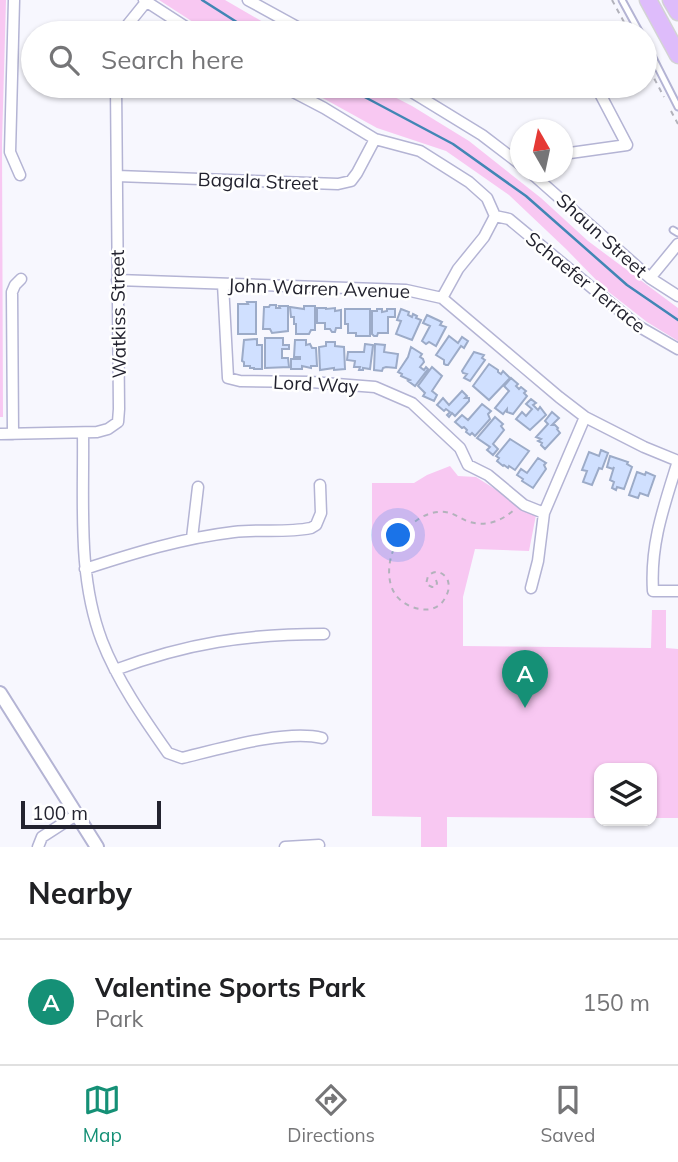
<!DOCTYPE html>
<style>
:root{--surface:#fff;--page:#f6f6f6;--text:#202124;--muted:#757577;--line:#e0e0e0;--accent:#159076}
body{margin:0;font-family:Mulish,sans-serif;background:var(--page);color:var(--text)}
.controls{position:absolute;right:21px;bottom:21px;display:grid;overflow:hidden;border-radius:14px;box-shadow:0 2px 5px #0004}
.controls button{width:63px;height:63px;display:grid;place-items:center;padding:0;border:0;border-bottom:2px solid var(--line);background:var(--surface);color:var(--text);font:35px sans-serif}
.compass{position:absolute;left:510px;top:119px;width:63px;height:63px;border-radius:50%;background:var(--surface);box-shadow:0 2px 5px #0004;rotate:351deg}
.scale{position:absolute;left:21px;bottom:18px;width:140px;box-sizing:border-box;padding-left:7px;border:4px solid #23232f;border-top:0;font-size:19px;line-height:24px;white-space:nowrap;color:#23232f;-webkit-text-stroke:5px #fff;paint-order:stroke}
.you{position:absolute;left:399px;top:536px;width:24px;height:24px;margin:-18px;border:5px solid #fff;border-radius:50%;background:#1a73e8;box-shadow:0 0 0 10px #1a73e833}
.badge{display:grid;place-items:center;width:46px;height:46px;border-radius:50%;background:var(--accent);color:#fff;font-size:23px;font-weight:700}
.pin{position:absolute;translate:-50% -58px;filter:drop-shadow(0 2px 4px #0008)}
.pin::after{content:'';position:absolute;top:37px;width:24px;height:21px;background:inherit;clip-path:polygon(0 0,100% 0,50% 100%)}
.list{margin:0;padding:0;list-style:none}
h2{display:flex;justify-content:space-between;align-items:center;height:91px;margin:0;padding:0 28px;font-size:30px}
h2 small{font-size:23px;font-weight:400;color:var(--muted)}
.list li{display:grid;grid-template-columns:46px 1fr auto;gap:21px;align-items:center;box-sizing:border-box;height:126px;padding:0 28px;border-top:2px solid var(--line)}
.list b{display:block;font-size:26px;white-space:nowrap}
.list p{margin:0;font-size:23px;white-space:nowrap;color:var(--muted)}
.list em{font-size:23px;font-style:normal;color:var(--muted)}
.icon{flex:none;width:38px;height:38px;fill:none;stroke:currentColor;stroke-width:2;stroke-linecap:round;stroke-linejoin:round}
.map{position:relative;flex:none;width:678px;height:847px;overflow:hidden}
.search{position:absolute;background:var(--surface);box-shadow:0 2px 5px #0004;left:21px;right:21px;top:21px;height:77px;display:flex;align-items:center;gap:18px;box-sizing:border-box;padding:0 24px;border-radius:38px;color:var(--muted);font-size:26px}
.sheet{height:217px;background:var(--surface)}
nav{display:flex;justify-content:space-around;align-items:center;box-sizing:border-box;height:98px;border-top:2px solid var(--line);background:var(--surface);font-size:19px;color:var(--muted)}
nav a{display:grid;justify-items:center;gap:4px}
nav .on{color:var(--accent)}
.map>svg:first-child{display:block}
.green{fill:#f8c8f2}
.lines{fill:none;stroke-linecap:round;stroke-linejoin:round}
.stream{stroke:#4286b5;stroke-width:2.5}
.building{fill:#d0e0ff;stroke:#9cabc8;stroke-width:2}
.service-casing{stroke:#b4b4d4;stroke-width:9}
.minor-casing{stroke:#b4b4d4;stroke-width:13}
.tertiary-casing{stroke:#b4b4d4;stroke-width:16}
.trunk-casing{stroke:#d3d3d5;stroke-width:19}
.path{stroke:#b2b2bb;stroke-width:2;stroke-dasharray:5 5;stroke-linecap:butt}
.service{stroke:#fff;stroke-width:5}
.minor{stroke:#fff;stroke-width:10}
.tertiary{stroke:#fff;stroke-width:12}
.trunk{stroke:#debcfb;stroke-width:16}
.labels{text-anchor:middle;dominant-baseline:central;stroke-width:5;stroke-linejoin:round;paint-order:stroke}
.street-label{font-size:19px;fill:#23232f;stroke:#fff}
</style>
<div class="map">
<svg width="678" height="847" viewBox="0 0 678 847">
<rect width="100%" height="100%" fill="#f7f7fe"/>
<path class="green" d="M0,0H6L2,142L3,417H0Z
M159,0H225L282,33H210Z
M301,86H373L412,106L469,141L541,198L588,241L678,308V341L647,322L605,289L566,249L509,195L446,151L377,128Z
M450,466L458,476L476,477L536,515L529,551L475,549L463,597V646L651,648L652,610H666V648L678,649V818H652V768H599V818L447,817V847H421V817L372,816V483H414L427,475Z"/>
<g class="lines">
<path class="stream" d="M202,0L254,33
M344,86L453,144L526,196L627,285L678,320"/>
</g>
<path class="building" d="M247,302H256V334H238V304H248Z
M270,305H276V308H280L279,306H288V331L272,333L270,329H263L264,307H269Z
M304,306H315V330H311L309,334H296V324H294V317H291L290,307L304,309Z
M317,308H326V309L335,308V311L341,310V328H336L335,332H332L330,329H325V323H317Z
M345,309H370V336H356V333H348V324H345Z
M377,309H382V312L387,311V309H395V317H388V333H378L377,336H374L372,334V311H377Z
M401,309L409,312L408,315L412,317L413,314L417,316L416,318L421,320L412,340L396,334L401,321L397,320Z
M427,315L442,322L440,325L446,327L436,346L429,342L426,344L422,341L430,326L423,323Z
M449,336L458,343L462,337L468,341L464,348L461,346L448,365H446L444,364V360L436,355Z
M265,338H283V345H289V349H282V358H288L289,367L265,368Z
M257,339V345H262V369H254V368H250V366H244V362L242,361L244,340Z
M295,340H306V345L310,344L312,348H316L317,366H311V368L302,366V369H291V359H300V357H294Z
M326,342H335V346L344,347L345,369L334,370V368L320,370L319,347L326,346Z
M365,344L373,345L370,369L363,368V370H359L360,367H354L355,361L347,360L348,352H364Z
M375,344L385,345L384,352L398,354L396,368L386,367L383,368L382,371L374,370Z
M411,347L422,354L420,357L423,359L424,362L420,367L424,370L426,367L428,369L415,386L408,381L410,380L401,376L402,374L398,372L408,357Z
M474,352L484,355L482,358L485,360L470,381L464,378L467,374L463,373L462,371Z
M489,364L498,370V372L501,374L503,371L510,378L489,400L473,386Z
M432,367L442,376L432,391L437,395L434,401L423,396L425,393L418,386Z
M511,378L518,384L516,386L519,389L521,387L526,391L524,393L527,396L513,414L507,412V409L503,414L495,408L509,391L504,386Z
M462,391L467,396L465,398H469V401L455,416L452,413L449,417L447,415L450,412L446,409L444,411L437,405L443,398L449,405Z
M531,399L536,403L533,405L538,410L540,407L546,415L530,430L516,419L522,412L526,416L532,409L526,404Z
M482,404L491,411L488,414L490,419L475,436L472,433L470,435L466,432L467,430L464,427L462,428L455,422L462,415L468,420Z
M552,412L559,418L552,425H555L558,428L557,429L560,433L545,449L541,445L542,443L538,441L541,439L536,437L548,424L545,421Z
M495,417L503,424L501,426L504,430L493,444L498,449L493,455L487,450L490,447L477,438Z
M510,439L529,451L515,470L509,466L508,468L504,465L503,466L497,461L499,458L496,456Z
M601,450L608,453L602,469L599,468L592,485L583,482L587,471L582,470L589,452L599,456Z
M610,456L628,462L627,464L632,467L624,489L617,487L616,490L612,488L614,482L610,480L614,467L613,469L607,467Z
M538,458L546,463L544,465L546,469L533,488L522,481L523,479L517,475L521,469L527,473Z
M637,472L645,475L646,472L655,476L648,496L640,493L638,498L629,495Z"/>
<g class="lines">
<g class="service-casing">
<path id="service" d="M622,0L640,33
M645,42L678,107
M673,230L678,233"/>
</g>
<g class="minor-casing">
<path id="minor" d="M14,0L10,152L20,175
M144,0L195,33
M248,0L308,33
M121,33L146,2
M282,86L324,108L375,139L420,151L469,182L487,198L495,216
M402,86L482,135L520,164
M422,97L430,86
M562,157L570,153L627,145L596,86
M530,172L650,278L678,296
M117,176L338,184L351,181L357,173L375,139
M495,216L509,219L638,326L678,349
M650,278L678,244
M117,280L406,290L442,298L559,397L585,417L644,447L678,461
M223,284L228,378L240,381L311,382L375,387L412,403L460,448L468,465L488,475L524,505L544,513
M442,298L458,269L484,237L495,216
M83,433C84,502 77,576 102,641C117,680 144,719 168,753L182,758C219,749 286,729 322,738
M0,434L97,432L108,429L118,422L119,409L116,86
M13,434L12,292L15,285L21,279
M678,461C664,506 650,544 653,591H678
M192,538L198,487
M85,569C134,553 183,538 234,532C259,529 286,533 311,528L316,525L321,513L320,485
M531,588L538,561L544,513L585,417
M115,670C187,643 247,634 324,634
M38,847L42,837L76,815
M285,847L319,845"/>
</g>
<g class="tertiary-casing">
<path id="tertiary" d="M0,693L97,847"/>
</g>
<g class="trunk-casing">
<path id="trunk" d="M648,0L678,55
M671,0L678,12"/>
</g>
<path class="path" d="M612,0L630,33
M645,61L664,97
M671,111L678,124
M436,580L437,583L436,587H432L426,584L428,576C434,570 441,571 447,578C450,586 449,591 445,598C435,618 405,609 395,594C388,583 388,569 391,557C397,535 420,509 445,512C455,513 462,520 470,522C488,527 503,520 515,509"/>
<use href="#service" class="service"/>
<use href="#minor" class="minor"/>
<use href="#tertiary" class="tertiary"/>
<use href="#trunk" class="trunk"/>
</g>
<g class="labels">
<g class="street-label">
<text transform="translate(258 181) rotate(2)">Bagala Street</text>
<text transform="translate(602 235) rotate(42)">Shaun Street</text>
<text transform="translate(586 282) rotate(39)">Schaefer Terrace</text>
<text transform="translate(319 288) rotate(2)">John Warren Avenue</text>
<text transform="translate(118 314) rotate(-91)">Watkiss Street</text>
<text transform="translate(316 384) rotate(3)">Lord Way</text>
</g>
</g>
</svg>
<div class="controls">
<button><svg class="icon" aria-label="layers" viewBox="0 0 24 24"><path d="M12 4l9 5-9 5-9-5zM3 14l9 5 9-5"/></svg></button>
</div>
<svg class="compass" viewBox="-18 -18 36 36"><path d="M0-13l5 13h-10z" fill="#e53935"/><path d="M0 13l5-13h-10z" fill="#757577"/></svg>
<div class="scale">100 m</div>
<div class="you"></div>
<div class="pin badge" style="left:525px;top:708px">A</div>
<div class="search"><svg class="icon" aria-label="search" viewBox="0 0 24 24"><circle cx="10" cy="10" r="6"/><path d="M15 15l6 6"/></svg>Search here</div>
</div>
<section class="sheet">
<h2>Nearby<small></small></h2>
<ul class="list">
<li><span class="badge">A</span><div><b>Valentine Sports Park</b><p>Park</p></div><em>150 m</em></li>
</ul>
</section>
<nav>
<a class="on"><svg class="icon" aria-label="map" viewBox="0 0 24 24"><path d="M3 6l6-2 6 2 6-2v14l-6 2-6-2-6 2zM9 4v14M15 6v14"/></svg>Map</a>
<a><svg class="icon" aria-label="directions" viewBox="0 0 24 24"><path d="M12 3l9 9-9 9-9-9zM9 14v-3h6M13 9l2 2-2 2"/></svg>Directions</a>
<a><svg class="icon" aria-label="saved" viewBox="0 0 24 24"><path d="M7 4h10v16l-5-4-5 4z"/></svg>Saved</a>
</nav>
